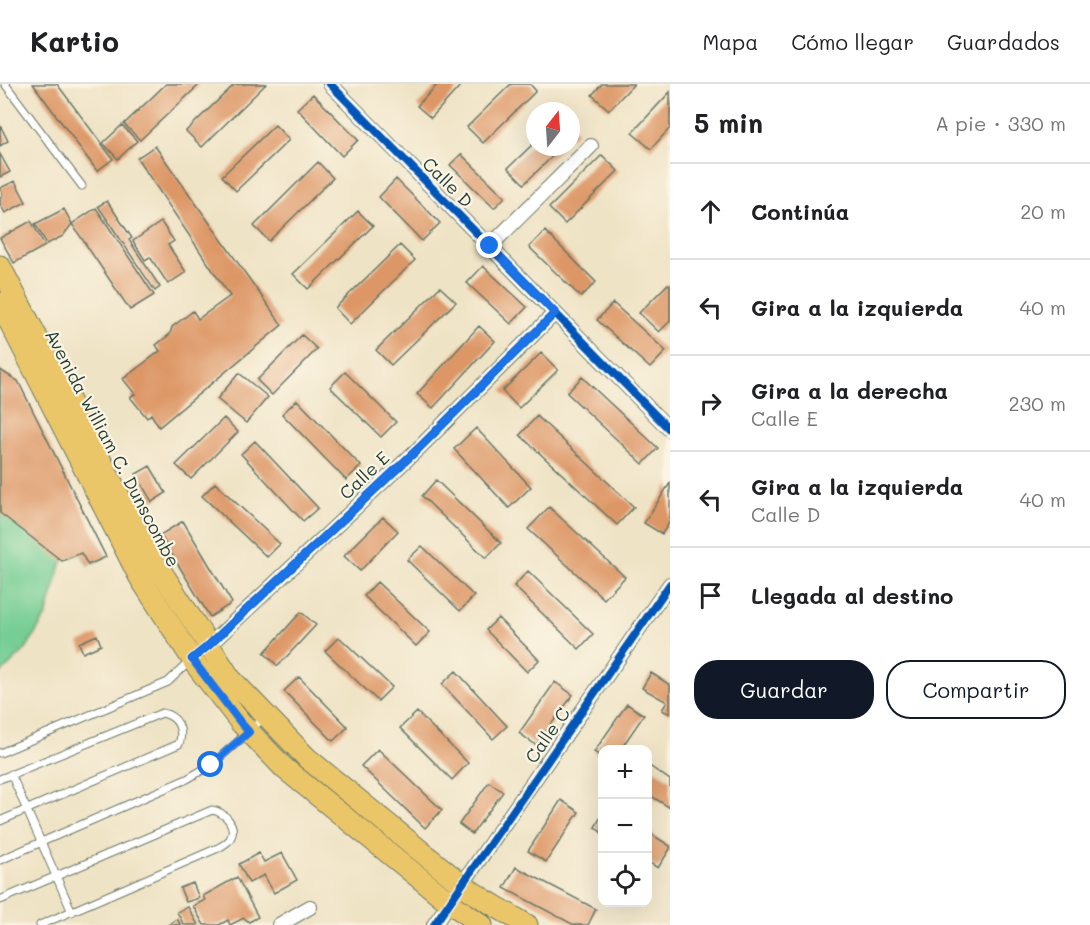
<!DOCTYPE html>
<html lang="es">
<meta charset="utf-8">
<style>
:root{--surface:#fff;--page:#f6f6f6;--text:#202124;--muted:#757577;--line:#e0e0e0;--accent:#111827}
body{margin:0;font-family:Mali,sans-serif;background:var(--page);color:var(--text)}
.controls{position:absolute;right:18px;bottom:18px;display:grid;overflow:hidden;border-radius:12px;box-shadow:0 6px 24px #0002}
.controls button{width:54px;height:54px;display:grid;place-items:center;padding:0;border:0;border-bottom:2px solid var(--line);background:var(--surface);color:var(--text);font:30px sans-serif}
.compass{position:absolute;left:526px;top:18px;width:54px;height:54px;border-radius:50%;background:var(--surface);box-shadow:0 6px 24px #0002;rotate:17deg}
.stop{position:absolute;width:18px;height:18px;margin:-14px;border:4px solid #1a73e8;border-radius:50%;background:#fff}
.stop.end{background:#1a73e8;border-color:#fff;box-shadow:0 2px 6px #0008}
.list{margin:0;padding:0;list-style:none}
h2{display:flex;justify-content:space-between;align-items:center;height:78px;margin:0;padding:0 24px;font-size:26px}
h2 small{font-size:20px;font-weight:400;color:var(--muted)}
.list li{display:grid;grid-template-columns:39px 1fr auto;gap:18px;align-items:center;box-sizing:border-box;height:96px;padding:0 24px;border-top:2px solid var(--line)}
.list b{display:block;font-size:22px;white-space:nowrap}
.list p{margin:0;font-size:20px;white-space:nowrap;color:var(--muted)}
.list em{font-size:20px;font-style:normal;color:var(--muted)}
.actions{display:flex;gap:12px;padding:18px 24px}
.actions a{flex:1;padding:14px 0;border:2px solid var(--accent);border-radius:24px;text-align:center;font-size:21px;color:var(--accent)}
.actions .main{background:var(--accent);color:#fff}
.icon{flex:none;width:33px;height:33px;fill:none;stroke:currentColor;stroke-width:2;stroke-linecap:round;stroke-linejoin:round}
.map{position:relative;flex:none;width:670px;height:841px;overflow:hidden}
header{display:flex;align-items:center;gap:36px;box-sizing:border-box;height:84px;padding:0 30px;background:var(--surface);border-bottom:2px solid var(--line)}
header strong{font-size:28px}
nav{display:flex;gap:33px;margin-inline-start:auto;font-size:21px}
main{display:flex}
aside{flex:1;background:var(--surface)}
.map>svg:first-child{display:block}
.green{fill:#76ce94;stroke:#4a8664;stroke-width:1.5}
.building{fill:#dd9665}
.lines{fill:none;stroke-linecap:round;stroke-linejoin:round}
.service-casing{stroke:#687767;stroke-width:9}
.minor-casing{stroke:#687767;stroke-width:16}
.primary-casing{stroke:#687767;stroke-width:23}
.service{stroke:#fff;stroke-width:7}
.minor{stroke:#fff;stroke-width:14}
.primary{stroke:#ebc669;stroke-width:21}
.cycleway-casing{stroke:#fcf5e5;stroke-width:11}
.cycleway{stroke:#0057b8;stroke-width:8}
.route{stroke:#1a73e8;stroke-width:8}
.labels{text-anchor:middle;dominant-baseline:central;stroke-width:4.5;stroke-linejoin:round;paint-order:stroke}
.street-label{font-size:18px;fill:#1f3d34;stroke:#fcf5e5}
</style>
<header>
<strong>Kartio</strong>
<nav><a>Mapa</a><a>Cómo llegar</a><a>Guardados</a></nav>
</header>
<main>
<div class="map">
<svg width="670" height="841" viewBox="0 0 670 841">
<rect width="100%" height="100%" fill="#fcf5e5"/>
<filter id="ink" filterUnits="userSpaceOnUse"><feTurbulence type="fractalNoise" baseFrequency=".0167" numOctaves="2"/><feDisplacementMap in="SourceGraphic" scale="12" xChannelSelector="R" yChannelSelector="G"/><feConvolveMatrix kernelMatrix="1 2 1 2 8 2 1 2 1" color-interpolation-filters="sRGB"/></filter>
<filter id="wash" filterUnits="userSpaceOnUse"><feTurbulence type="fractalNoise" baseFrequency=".008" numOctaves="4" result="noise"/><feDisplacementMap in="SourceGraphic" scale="24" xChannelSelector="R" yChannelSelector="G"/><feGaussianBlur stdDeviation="1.35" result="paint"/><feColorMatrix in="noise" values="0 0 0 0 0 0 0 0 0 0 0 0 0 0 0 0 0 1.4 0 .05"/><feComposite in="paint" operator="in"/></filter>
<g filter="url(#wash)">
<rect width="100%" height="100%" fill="#efe3c5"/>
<path class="green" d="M0,286L106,473L88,481L81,469L62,477L46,532L25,566L0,590Z"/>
<g id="blocks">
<path class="building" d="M33,0H57L113,75L97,87Z
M166,0H200L140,56L124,40Z
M235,0H266L202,63L186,47Z
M438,0H462L431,34L417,22Z
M511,0H530L536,7L483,59L467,43Z
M602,0H634L609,26L592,11Z
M670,8V44L651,65L632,49Z
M313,10L358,56L342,72L297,25Z
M0,41L8,57L0,62Z
M122,41L137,57L118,75L103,59Z
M275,41L289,56L236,107L222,92Z
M571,41L577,48L571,54Z
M535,58V63H562L524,100L508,84Z
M155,62L282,241L159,343L151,330L147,334L130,313L135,310L123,295L160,267L156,261L170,250L172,243L193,227L198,235L230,212L137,74Z
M0,70L10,88L0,93Z
M461,70L505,113L494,124L450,81Z
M602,71L618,87L565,140L549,124Z
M318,78L333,94L269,157L254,142Z
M396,95L440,139L422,157L379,113Z
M15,97L26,118L5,129L0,120V113L3,111L0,104Z
M107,117L132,154L129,156L160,203L155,207L98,122Z
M96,124L154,211L130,226L72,140Z
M64,125L72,140L63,152L47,160L35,140Z
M358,127L373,142L308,205L293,190Z
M31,137L45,162L14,179L0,154Z
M161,138L174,157L168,161L186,188L168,200L150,173L145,176L133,157Z
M545,147L596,198L581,213L529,163Z
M400,161L415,176L350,240L335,224Z
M483,182L527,223L511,240L467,199Z
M668,200L670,201V237L659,248L639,229Z
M440,203L456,218L391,281L376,266Z
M613,219L666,267L650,284L597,236Z
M479,242L495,257L433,324L417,310Z
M302,251L317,265L272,311L257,296Z
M541,269L558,286L519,324L502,307Z
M0,286L18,297L106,473L88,481L81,469L62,477L0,429Z
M345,288L396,338L381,353L330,303Z
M239,289L268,313L246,339L217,315Z
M582,293L658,364L643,380L567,309Z
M297,316L361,382L346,396L282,330Z
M537,332L634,423L617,441L520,351Z
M224,334L238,348L191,395L176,381Z
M476,344L531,403L509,424L454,365Z
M255,357L318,424L303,437L241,370Z
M150,382L166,409L152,418L136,390Z
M436,396L501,459L486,474L422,412Z
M215,399L280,460L267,473L202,412Z
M670,399V437L662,450L644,439Z
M549,423L625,493L604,515L528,445Z
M383,433L398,447L360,487L344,472Z
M183,437L232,519L210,533L160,451Z
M422,462L474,512L460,527L407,476Z
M528,487L593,550L579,565L514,502Z
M377,498L430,548L416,562L364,512Z
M301,528L316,541L278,582L264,569Z
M498,534L539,576L527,588L486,546Z
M97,551L101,561L83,569L79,559Z
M339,553L392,603L378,617L325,567Z
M456,587L507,642L493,655L442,600Z
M651,589L670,601V630L662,626L667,618L642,604Z
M299,593L348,643L333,657L284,607Z
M555,598L573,611L536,661L519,649Z
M627,620L644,631L620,666H602V673L594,668Z
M417,628L468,679L452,696L400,644Z
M378,665L442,726L425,744L361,682Z
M648,681L670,696V724L648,710Z
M489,698L503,708L472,750L459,740Z
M561,716L579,728L546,778L528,767Z
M602,731V749L595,743Z
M648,748L670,762V765L658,784L648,778Z
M259,769L264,778L282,769L297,796L274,809L264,791L249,799L239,780Z
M516,783L596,825L588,841H574L504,804Z
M237,793L258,833L249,838L244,834L230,841L228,836L219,841H204L193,822L205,816L203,812Z
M193,799L199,814L186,818L180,804Z
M188,823L198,841H184L177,828Z
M177,835L181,841H168Z"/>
</g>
</g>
<g filter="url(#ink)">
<use href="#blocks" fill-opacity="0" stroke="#687767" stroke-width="1.5"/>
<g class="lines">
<g class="service-casing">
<path id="service" d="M5,0L82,102
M0,669L168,598L190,577
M11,690L72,828
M0,695L162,629C178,632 184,646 179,660L0,737
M0,776L187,695L211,681L249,648L264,633
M0,816L212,726C224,728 238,741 230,755C227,759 222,762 218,764L40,841"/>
</g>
<g class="minor-casing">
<path id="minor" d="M330,0L670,346
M490,162L591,62
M204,566L419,364L555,229
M279,841L310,823
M434,841L670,500"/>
</g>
<g class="primary-casing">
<path id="primary" d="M0,182L146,464L230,594L307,674L461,800L485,816L527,841
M0,219L139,492L196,581L241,639L284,684L449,818L482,841"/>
</g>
<use href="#service" class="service"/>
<use href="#minor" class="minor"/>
<use href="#primary" class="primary"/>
<g class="cycleway-casing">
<path id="cycleway" d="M330,0L670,346
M192,575L208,562L419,364L555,229
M434,841L670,500"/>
</g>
<use href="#cycleway" class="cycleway"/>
</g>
</g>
<g class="lines" filter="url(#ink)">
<path class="route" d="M211,681L249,648L241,639L192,575L208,562L419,364L555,229L490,162"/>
</g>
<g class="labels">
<g class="street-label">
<text transform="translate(448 98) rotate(45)">Calle D</text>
<text transform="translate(113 364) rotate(62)">Avenida William C. Dunscombe</text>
<text transform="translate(364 391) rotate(-43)">Calle E</text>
<text transform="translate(547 651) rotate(-55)">Calle C</text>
</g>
</g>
</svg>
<div class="controls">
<button>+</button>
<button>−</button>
<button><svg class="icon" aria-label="locate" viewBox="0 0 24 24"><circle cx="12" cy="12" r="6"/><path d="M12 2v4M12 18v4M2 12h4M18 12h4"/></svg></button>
</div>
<svg class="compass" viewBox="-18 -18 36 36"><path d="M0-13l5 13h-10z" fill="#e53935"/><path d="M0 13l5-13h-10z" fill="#757577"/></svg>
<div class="stop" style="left:211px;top:681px"></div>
<div class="stop end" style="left:490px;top:162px"></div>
</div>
<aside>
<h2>5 min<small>A pie · 330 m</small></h2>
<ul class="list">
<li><svg class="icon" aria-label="ahead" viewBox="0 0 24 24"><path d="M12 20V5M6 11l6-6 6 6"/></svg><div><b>Continúa</b></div><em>20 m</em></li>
<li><svg class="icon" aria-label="left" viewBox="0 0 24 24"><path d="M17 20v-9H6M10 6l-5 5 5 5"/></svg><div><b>Gira a la izquierda</b></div><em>40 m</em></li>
<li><svg class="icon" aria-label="right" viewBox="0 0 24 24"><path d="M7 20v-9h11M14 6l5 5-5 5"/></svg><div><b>Gira a la derecha</b><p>Calle E</p></div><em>230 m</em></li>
<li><svg class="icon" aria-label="left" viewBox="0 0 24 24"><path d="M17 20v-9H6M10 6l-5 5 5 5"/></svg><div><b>Gira a la izquierda</b><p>Calle D</p></div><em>40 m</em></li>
<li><svg class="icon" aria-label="arrive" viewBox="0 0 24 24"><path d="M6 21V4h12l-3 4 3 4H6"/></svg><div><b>Llegada al destino</b></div></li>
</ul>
<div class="actions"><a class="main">Guardar</a><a>Compartir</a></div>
</aside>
</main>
